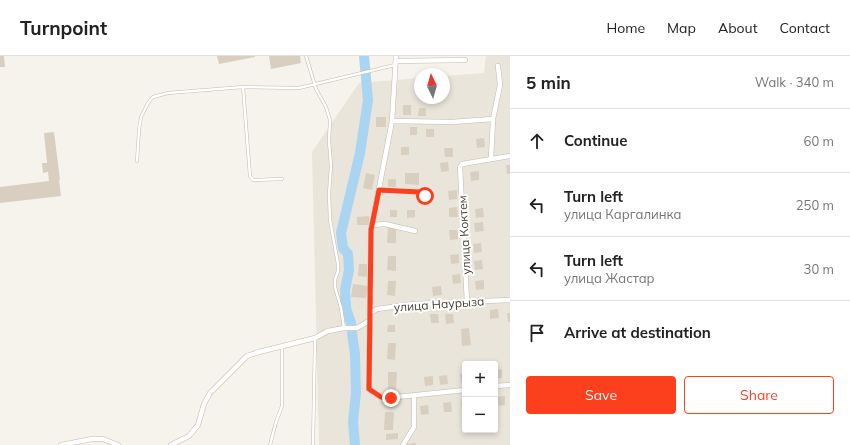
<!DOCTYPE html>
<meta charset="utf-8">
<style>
:root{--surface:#fff;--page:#f2f2f2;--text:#222;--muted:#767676;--line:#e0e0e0;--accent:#fc3f1d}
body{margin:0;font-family:Mulish,sans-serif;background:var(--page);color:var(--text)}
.controls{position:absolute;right:12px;bottom:12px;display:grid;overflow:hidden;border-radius:4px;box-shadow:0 2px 6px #0003}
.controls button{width:36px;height:36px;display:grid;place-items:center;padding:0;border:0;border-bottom:1px solid var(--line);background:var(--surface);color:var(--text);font:20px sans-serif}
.compass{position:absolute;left:414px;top:12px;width:36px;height:36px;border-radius:50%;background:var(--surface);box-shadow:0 2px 6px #0003;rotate:355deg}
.stop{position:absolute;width:12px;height:12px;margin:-9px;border:3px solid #fc3f1d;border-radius:50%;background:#fff}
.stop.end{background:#fc3f1d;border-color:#fff;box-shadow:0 1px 4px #0008}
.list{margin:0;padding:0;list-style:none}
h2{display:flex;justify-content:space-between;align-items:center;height:52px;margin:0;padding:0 16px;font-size:17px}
h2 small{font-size:13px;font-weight:400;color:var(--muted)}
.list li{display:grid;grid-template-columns:26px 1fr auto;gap:12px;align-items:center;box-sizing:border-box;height:64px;padding:0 16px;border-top:1px solid var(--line)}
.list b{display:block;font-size:15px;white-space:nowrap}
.list p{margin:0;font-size:13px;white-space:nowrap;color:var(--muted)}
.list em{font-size:13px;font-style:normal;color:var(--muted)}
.actions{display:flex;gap:8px;padding:12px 16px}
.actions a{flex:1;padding:9px 0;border:1px solid var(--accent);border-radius:4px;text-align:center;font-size:14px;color:var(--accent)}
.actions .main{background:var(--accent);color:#fff}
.icon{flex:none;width:22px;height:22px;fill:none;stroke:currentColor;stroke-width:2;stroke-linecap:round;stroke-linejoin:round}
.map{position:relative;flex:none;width:510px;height:389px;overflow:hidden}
header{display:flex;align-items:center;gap:24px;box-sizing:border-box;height:56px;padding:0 20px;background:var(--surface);border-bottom:1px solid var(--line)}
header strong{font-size:19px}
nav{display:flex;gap:22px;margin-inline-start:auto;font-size:14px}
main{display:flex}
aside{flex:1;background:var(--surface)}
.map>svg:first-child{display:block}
.residential{fill:#eae5da;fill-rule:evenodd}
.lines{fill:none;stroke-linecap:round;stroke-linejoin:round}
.river{stroke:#a9d4f2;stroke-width:10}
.building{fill:#d8cfc1}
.lane-casing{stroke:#c2bbae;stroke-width:3.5}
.street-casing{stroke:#c2bbae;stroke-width:5.5}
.lane{stroke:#fff;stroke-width:2.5}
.street{stroke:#fff;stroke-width:4.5}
.route{stroke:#fc3f1d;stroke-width:5}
.labels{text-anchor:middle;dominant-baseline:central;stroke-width:4;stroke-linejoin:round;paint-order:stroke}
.street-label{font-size:12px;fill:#4b4439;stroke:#fff}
</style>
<header>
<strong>Turnpoint</strong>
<nav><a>Home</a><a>Map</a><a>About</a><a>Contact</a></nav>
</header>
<main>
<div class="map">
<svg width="510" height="389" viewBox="0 0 510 389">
<rect width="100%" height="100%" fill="#f6f3ec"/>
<path class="residential" d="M486,0H510V389H319L312,96L359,27L420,22V42H444V20L484,17ZM465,308H495V374H465Z"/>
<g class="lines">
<path class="river" d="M351,267L346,252L345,234L349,214L348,198L343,192L341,177L360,97L368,44L364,0
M352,277L355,298L356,337L353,366L355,389"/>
</g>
<path class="building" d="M0,0H4L5,11H0Z
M217,0H255V1L219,8Z
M269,0H300L301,7L271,13Z
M403,49H411V59H403Z
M419,52H426V60H418Z
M376,61H386V71H376Z
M410,71H417V79H410Z
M426,73H434V81H426Z
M54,76L60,124H54H59L61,140L0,147V131L49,125L48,116L43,117L42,107H47L44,77Z
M484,82L485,91L477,92L476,83Z
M401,91H409V99H401Z
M444,92H453V101H445Z
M448,106L449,115L441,116L440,107Z
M506,109H510V118H507Z
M479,115V124L471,125L470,116Z
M366,117L375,119L372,134L363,132Z
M405,117H419V129L405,128Z
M388,123H396V131H388Z
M457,134V143L449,144L448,135Z
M457,151L458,161H449V152Z
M483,152L484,161L476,162L475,153Z
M390,154H397V161H390Z
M407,154H415V161L407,162Z
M369,160V169H357V161Z
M483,166L484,175L475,176L474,167Z
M388,172H396V187H387Z
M449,174H458V183L450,184Z
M481,187L482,196L474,197L473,188Z
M459,198V207L451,208L450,199Z
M388,200H396V215L387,214Z
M482,204L483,213L475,214L474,205Z
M359,208H367V221L358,220Z
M460,218L461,227L453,228L452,219Z
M484,224V233L476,234L475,225Z
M388,225H396L395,240L387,239Z
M353,228L368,230L366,242L351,241Z
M441,230L442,239L433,240L432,231Z
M498,253L499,262L490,263V254Z
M507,257H510V266H508Z
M430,258H438L439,267H431Z
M445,258H453L454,267L446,268Z
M388,269H395V276H387Z
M469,272L471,289L462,290L461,273Z
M388,287H396L395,304L387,303Z
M502,313V322L495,323V314Z
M388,316H397L396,334H388Z
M460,318H465V327H461Z
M447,319L448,328L440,329L439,320Z
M433,320V329L425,330L424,321Z
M505,340V349L495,350V341Z
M461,345H465V354H462Z
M451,346L452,356H444L443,347Z
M428,349L429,358L421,359L420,350Z
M385,356H394L393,374H384Z
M462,364H465V373H463Z
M398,377V383L386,384V378Z
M416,387V389H405V388Z"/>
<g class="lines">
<g class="lane-casing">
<path id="lane" d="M306,0L316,33L326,51L330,64L329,85L331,110L329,138L330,164L338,208V215L335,224V231L341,252L344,272
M243,31L250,120L253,124L282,123
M137,105L139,74L141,61L148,47L153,41L168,37L243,31L299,32L395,9
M379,134L419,136L424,138L425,140
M270,389L276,366L282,350V291
M313,389L315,283"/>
</g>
<g class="street-casing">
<path id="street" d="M396,5L465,4
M392,65L396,0
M491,103L493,63L500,29L498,10
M372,169L385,168L415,175
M467,246L460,111L462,108L510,100
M370,257L377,253L414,248L510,244
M495,330L510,329
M465,334L387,342L375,338L369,333L371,174L392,65L452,66L493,63
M61,389L92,383H103L118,389
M171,389L189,380L198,369L204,348L210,337L247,300L259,296L315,282L328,275L344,272H357L369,265
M403,389L414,371V339"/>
</g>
<use href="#lane" class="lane"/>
<use href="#street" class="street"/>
</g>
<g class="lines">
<path class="route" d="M391,342L381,341L369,333L371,174L379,134L419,136L424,138L425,140"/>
</g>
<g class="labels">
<g class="street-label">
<text transform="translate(464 179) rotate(-93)">улица Коктем</text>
<text transform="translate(439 248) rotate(-4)">улица Наурыза</text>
</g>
</g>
</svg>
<div class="controls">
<button>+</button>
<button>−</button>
</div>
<svg class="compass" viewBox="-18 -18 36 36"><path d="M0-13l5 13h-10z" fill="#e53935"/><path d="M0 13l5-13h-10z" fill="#767676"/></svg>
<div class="stop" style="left:425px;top:140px"></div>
<div class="stop end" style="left:391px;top:342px"></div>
</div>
<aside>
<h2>5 min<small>Walk · 340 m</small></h2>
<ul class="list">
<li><svg class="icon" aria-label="ahead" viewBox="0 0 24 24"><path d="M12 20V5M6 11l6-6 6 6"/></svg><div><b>Continue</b></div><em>60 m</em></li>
<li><svg class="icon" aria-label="left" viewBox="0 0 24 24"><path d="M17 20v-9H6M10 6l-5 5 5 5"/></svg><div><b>Turn left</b><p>улица Каргалинка</p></div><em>250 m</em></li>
<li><svg class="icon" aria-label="left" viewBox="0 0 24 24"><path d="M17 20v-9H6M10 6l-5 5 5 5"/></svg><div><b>Turn left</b><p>улица Жастар</p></div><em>30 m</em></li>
<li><svg class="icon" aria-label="arrive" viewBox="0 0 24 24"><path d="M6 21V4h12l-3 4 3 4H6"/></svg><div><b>Arrive at destination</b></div></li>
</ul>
<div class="actions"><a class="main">Save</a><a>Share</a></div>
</aside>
</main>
